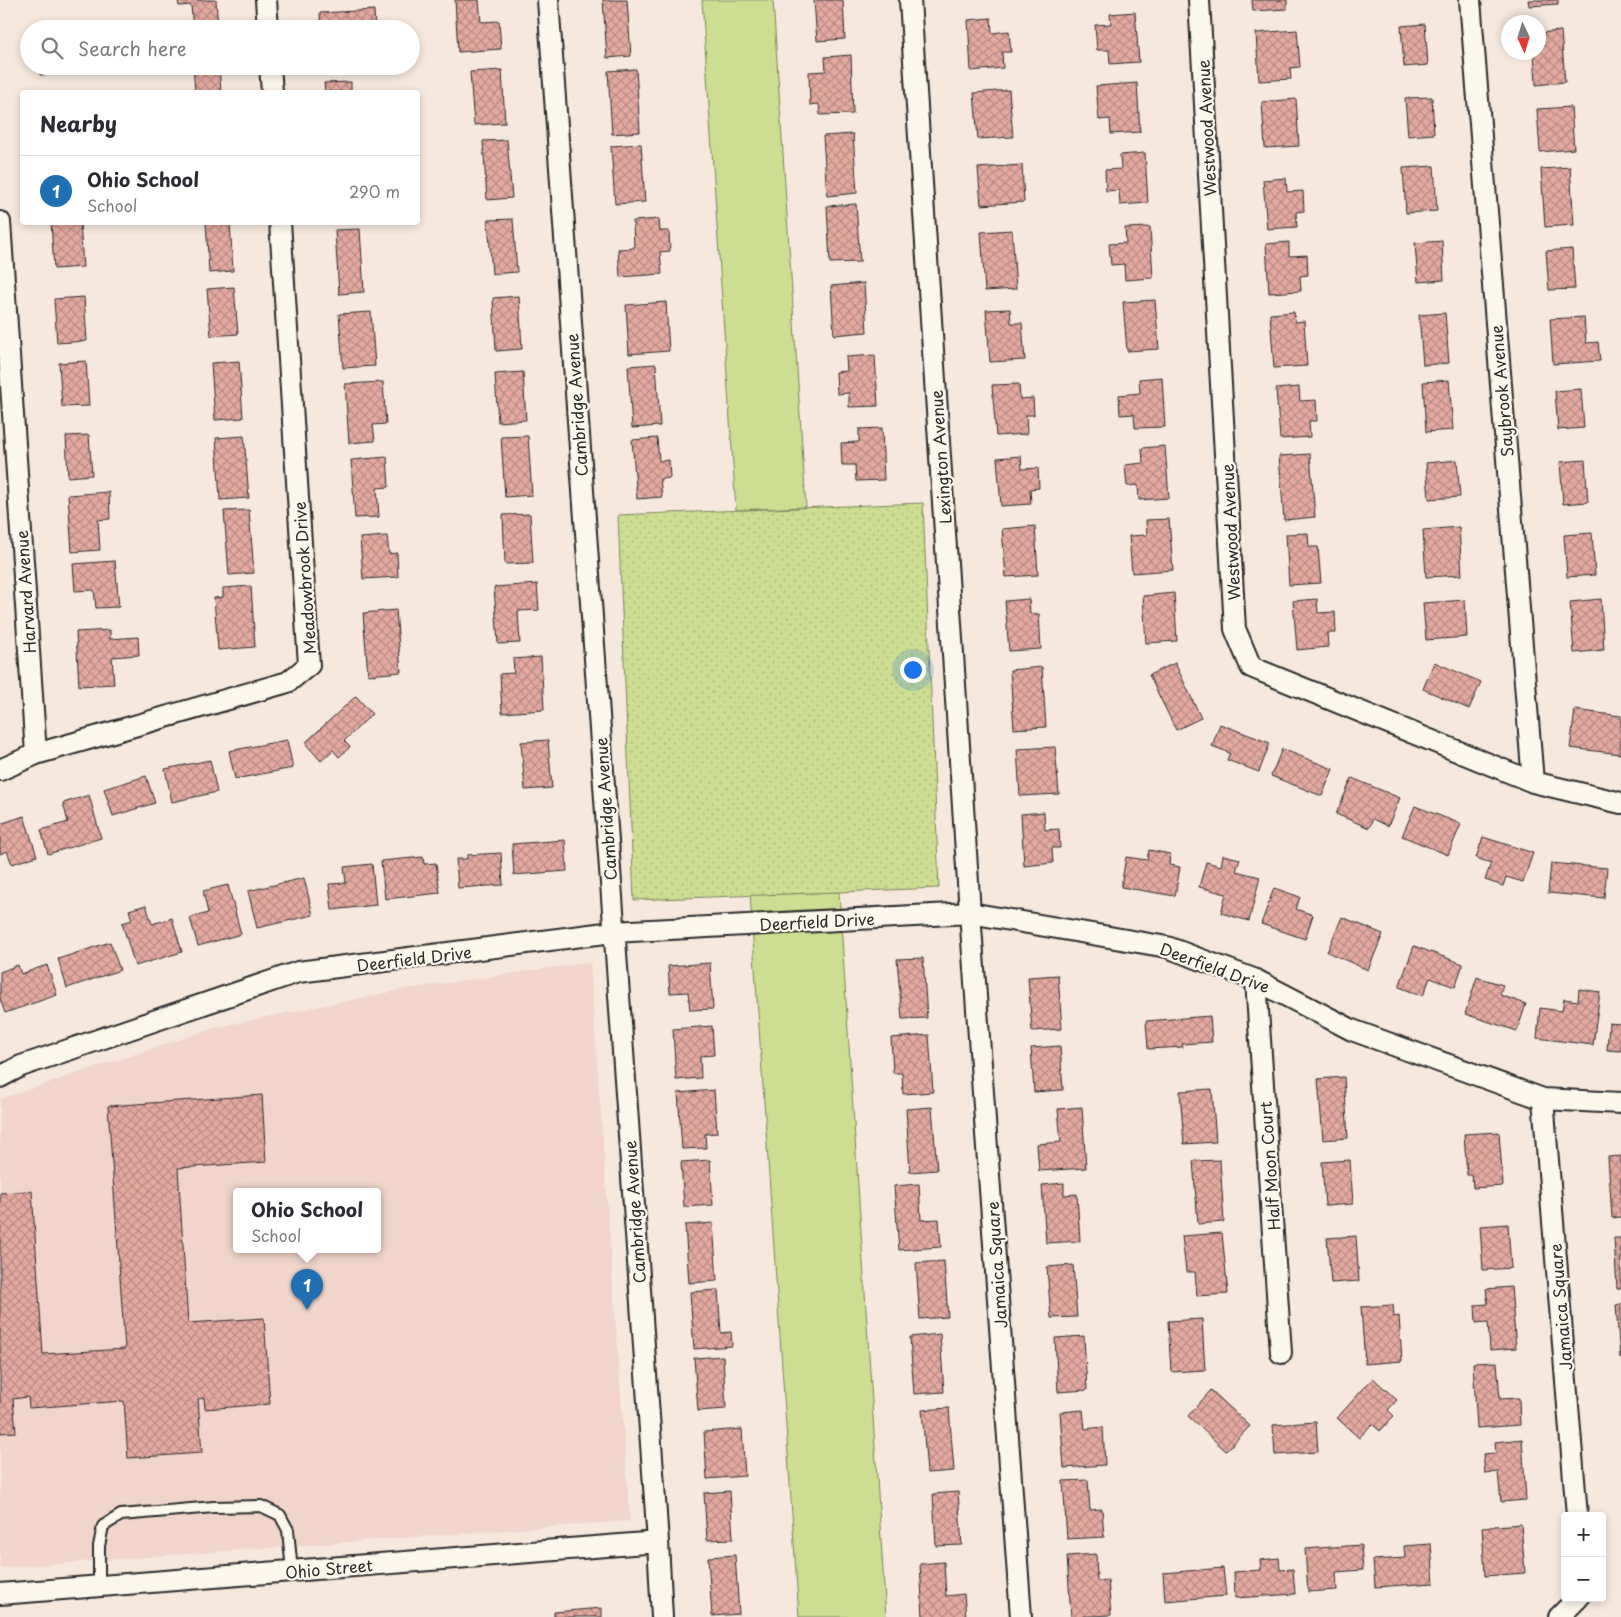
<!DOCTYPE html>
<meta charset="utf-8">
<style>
:root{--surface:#fff;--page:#f7f7f7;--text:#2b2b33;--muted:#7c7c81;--line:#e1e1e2;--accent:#1f6fb2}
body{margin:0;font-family:"Playpen Sans",sans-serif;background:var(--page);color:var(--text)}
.controls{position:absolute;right:15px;bottom:15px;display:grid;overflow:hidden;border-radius:5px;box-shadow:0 2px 8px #0003}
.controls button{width:45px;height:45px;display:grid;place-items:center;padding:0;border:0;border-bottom:1px solid var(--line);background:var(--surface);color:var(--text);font:25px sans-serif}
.compass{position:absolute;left:1501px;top:15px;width:45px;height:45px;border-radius:50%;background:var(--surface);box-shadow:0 2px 8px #0003;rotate:176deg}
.you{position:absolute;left:912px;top:669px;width:18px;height:18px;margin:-12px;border:4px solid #fff;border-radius:50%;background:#1a73e8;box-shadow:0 0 0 8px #1a73e833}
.badge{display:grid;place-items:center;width:32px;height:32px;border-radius:50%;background:var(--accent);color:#fff;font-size:16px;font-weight:700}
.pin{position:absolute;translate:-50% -41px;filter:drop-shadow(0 1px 2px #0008)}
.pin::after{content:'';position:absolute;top:26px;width:18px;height:15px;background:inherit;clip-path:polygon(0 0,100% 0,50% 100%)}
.popup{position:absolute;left:233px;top:1188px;width:148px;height:65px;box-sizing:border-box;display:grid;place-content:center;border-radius:5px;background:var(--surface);filter:drop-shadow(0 1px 4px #0005);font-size:16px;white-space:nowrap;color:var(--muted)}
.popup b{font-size:19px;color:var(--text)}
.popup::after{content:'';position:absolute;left:50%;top:100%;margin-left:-10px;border:10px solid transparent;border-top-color:var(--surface)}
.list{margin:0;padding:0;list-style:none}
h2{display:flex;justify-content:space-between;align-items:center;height:65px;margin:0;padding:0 20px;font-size:21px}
h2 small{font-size:16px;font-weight:400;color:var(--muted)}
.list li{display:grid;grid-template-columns:32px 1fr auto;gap:15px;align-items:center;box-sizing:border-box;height:70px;padding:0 20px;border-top:1px solid var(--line)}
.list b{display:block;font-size:19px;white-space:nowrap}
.list p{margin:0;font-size:16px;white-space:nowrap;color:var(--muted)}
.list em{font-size:16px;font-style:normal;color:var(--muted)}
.icon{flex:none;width:28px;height:28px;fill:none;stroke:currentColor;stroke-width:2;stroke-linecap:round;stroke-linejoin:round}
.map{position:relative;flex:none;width:1621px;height:1617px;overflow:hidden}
.search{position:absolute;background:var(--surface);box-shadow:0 2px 8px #0003;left:20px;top:20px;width:400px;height:55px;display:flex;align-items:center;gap:12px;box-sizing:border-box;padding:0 18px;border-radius:28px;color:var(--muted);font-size:19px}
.panel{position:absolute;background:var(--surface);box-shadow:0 2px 8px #0003;left:20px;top:90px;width:400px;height:135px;border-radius:5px}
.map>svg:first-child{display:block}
.built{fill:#f1d5cb;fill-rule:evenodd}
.grass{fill:#cddd91;stroke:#7c845e}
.park{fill:url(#park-dots);stroke:#7c845e}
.building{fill:url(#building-cross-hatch);stroke:#2b2b2b}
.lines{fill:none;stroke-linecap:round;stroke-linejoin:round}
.lane-casing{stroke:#2b2b2b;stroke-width:14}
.street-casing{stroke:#2b2b2b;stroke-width:24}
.lane{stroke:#fbf7ec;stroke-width:10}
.street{stroke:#fbf7ec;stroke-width:20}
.labels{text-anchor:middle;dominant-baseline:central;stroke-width:4.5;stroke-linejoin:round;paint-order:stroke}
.street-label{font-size:16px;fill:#2b2b2b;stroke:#fbf7ec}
</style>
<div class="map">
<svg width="1621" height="1617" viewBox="0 0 1621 1617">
<defs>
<pattern id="park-dots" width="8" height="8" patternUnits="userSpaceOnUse" patternTransform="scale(1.25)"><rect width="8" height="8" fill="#cddd91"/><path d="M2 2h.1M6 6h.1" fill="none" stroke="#b0be7d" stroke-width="1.8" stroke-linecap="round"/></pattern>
<pattern id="building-cross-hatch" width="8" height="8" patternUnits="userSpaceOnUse" patternTransform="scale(1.25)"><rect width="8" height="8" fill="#e4aaa0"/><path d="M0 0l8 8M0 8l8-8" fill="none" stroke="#b98b83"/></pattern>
</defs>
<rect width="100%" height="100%" fill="#f6e8dd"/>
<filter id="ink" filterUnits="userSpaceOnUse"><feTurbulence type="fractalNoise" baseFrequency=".02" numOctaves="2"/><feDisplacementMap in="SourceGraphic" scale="10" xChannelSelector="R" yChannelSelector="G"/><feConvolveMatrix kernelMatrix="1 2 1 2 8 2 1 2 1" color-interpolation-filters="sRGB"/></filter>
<g filter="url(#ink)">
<path class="built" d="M590,962L630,1521L0,1568V1099L217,1027L405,989ZM237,1191H377V1249H237Z"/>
<path class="grass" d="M702,0H773L806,507L736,510Z
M839,892L886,1617H799L750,895Z"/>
<path class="park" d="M923,503L939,888L634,900L618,515Z"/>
<path class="building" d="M178,0H216L218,29H193L191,5L179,6Z
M455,0H479L481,22L499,21L501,49L458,52Z
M603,0H627L631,56L607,58Z
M814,0H843L845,39L817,41Z
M1252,0H1287V9L1253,11Z
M1528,0H1558V4L1529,6Z
M374,10L375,29H321L320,13Z
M1135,12L1139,62L1110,64L1109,50H1097L1095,25L1111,24L1110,14Z
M991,18L992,33L1009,31L1011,52H1002L1003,68L971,71L968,20Z
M71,24V29H37V26Z
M1425,24L1428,65L1404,67L1401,26Z
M1297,30L1300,67L1290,68L1291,79L1259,81L1256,33Z
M1561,31L1565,82L1536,85L1534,52H1538V33Z
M851,55L853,114L820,115L819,104L810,105L809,72L826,71L825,57Z
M40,66H74V73L40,75Z
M193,66H219L221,92H195Z
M636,69L640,132L612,134L608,71Z
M502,70L505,123L474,125L470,72Z
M351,82V92H325L324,83Z
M1137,83L1140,132L1111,134L1110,119L1099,120L1096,86Z
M1009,90L1013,137L978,139L974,93Z
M1432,97L1434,134L1408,136L1405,98Z
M1296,99L1299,146L1265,148L1262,102Z
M1571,107L1574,149L1540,152L1537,109Z
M853,134L857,193L827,196L823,136Z
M507,140L512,198L487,200L483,141Z
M641,144L645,202L615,204L611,146Z
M1145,153L1148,203L1120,205L1119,190L1106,191L1105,170L1121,169L1120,155Z
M1022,165L1024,202L981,205L978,168Z
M1434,166L1437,211L1406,213L1403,168Z
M1570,167L1574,225L1545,227L1541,169Z
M1286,178L1287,192L1303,191L1304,211L1296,212L1297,227L1267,229L1263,180Z
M856,204L860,262L830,263L827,206Z
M513,219L517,272L492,274L488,220Z
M659,219L660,231H669L670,251L660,252L662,274L620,277L618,249L634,248L633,221Z
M51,222H80L83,267L54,269Z
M206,222H230L233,271L209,273Z
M1150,227L1153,278L1125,280L1124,264L1111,265L1109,244L1126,243L1125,228Z
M360,229L364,292L339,294L335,230Z
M1012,230L1016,289L985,291L981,232Z
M1442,241L1444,280L1418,282L1415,243Z
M1289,242V256L1307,255L1308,275L1300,276L1301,291L1269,293L1266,244Z
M1572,249L1575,289L1549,290L1546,251Z
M864,283L867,332L834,335L831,286Z
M234,287L238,334L211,336L207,289Z
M519,296L522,349L496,351L493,298Z
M84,297L87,341L57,343L54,299Z
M1155,300L1159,349L1127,351L1123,302Z
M666,302L669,351L629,354L626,305Z
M1010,309L1011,323H1022L1025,360L990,362L986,310Z
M371,312L375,366L343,368L339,314Z
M1294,312L1295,322L1304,321L1307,366L1274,368L1270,314Z
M1445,313L1449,363L1423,365L1419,315Z
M1584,317L1586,343L1598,342L1600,361L1553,364L1550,319Z
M875,355L878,406L849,407V393L837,394L836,372L847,371L846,357Z
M86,361L89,406L62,407L59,363Z
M239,361L243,418L215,420L211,363Z
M656,364L660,426L632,428L628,366Z
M523,372L526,420L498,422L495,374Z
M1162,377L1165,427L1135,428L1134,414L1120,415L1119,395L1140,393L1139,379Z
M1449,380L1453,430L1426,432L1423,382Z
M383,382L386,424L373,425L375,441L349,443L345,384Z
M1019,384L1020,399L1033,398L1034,415H1026L1027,434L996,436L992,385Z
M1299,387L1300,401L1316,400L1317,421H1309L1310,437L1280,439L1276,389Z
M1581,389L1584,428L1558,430L1555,391Z
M882,428L884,480L856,481L855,465H842L841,443L859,442V429Z
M89,435L92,475L68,477L66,436Z
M244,436L249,498L220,500L216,438Z
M528,436L532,495L505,497L501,437Z
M657,438L659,461L669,460L670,478L660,479L662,497L637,499L632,440Z
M1165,446L1169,498L1139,500L1138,485L1127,486L1125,465L1143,463L1142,448Z
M1310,454L1315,517L1284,520L1279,456Z
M1021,456L1022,469L1038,468L1039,488L1030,489L1031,504L1001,506L997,458Z
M387,457L389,487L377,488L379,517L355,518L351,460Z
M1457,460L1460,497L1429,499L1426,463Z
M1585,460L1588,502L1563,504L1560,462Z
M109,492L110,519L98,520L100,550L72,552L68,495Z
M249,510L254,573L229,575L224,511Z
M530,514L533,563L505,564L503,515Z
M1169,519L1173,570L1132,573L1129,536L1147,535L1146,520Z
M1035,526L1038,575L1006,577L1002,529Z
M1459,527L1462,575L1426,577L1423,530Z
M1308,533L1309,547H1318L1321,583L1289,585L1286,534Z
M1592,533L1595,575L1567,577L1564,535Z
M387,536L389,554L397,553L398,577L363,579L360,538Z
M115,561L119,607L96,608L94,590L75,591L73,564Z
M537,584L539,610L518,611L520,643L498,644L494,587Z
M251,586L255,647L218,650L214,598L223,597V588Z
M1174,593L1177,641L1146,643L1143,596Z
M1029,599L1030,614H1039L1041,649L1009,651L1005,601Z
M1317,599L1318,613L1335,612L1336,633H1327L1328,647L1297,650L1293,601Z
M1601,599L1604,650L1574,653L1570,602Z
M1465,600L1467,637L1426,640L1423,603Z
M396,610L401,672L368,675L363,613Z
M110,630V639L138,637L139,655L112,657L114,684L79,686L76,632Z
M541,657L544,710L502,713L500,674L514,673L513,659Z
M1434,662L1481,682L1469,709L1423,689Z
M1175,663L1201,718L1176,730L1149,675Z
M1042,667L1046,727L1014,729L1010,670Z
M356,696L372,714L344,741L350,747L339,757L333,750L321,761L305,743Z
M1575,710L1621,716L1620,754L1570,748Z
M1220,724L1270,743L1259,772L1227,760L1230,753L1212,746Z
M287,740L293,768L235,779L229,751Z
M548,740L552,788L525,790L521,742Z
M1055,747L1059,794L1020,796L1017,749Z
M1282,749L1333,769L1322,796L1271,776Z
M210,760L217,792L172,802L165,769Z
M146,776L155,803L113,816L104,789Z
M1352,778L1400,798L1388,826L1373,819L1369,828L1336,814Z
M89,795L101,838L48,854L41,830L68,822L63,803Z
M1415,806L1461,824L1448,855L1402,836Z
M1044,812L1045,830L1059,829L1060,848H1052L1053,863L1024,866L1021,814Z
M24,816L37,856L12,864L7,851L0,854V824Z
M1483,837L1533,853L1523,882L1506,877L1503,886L1485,880L1491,863L1476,858Z
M565,840L567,871L514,875L512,844Z
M1149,850L1170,854L1169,865L1180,867L1175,896L1121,887L1126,857L1147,860Z
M501,853L503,885L458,888L456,859H467V855Z
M1223,855L1240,859L1236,871L1260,877L1249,921L1221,913L1226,894L1199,887L1206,862L1221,866Z
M423,857L424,864L436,863L440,893L385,899L381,861Z
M1551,863L1607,868L1604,898L1548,893Z
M372,864L376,905L332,910L329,884L346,883L344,867Z
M304,878L313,915L257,928L248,891Z
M228,885L241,934L198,946L190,918L208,913L203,891Z
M1274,888L1300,897L1296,909L1313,915L1305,939L1261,924Z
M146,905L152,924L172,918L182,952L135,966L122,923L132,920L129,910Z
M1342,917L1383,934L1368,970L1327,952Z
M110,942L120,970L67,988L58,959Z
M1414,946L1463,964L1455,987L1430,978L1423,996L1399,987Z
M923,958L927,1018L902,1019L897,959Z
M710,963L713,1009L690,1010L688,992L670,993L668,966Z
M18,965L21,974L47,965L57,995L5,1013L0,999V972Z
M1058,975L1062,1029L1032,1031L1028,977Z
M1477,977L1503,985L1500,995L1526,1004L1517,1031L1465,1014Z
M1579,989L1600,992L1593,1045L1537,1038L1540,1008L1562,1011L1564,999L1578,1001Z
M1210,1016L1212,1042L1182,1044L1183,1047L1148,1049L1146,1021Z
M1609,1023L1621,1024V1051L1607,1050Z
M712,1026L714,1055L700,1056L701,1078L676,1080L673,1029Z
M929,1035L933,1092L903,1094L902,1073H893L891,1038Z
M1060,1046L1063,1090L1034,1092L1031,1048Z
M1344,1077L1348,1138L1323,1140L1318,1079Z
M1212,1089L1216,1142L1184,1144L1180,1091Z
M714,1090L717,1133L705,1134L706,1148L682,1149L678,1093Z
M262,1095L266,1162L178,1168L188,1323L264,1318L270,1404L205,1409L204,1398L198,1399L202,1453L128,1458L124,1401L29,1408L28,1397L13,1399L16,1432L0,1433V1193L32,1191L43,1354L125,1349L108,1106Z
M932,1107L937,1170L910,1172L906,1109Z
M1082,1107L1086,1168L1039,1171L1037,1144L1061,1142L1058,1109Z
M1499,1132L1503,1186L1473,1188L1472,1175H1467L1464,1134Z
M1621,1156V1217L1612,1218L1608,1157Z
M710,1160L713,1205L684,1207L681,1162Z
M1220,1160L1224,1222L1198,1224L1193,1161Z
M1350,1160L1353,1204L1325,1206L1322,1162Z
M1064,1183V1195L1077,1194L1080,1241L1046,1243L1042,1185Z
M919,1184L921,1220L939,1219L941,1247L899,1250L894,1186Z
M713,1223L717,1281L689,1283L685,1225Z
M1508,1224L1511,1268L1483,1270L1480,1226Z
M1222,1233L1228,1294L1197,1296L1195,1272H1186L1182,1236Z
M1356,1236L1359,1281L1331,1283L1327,1238Z
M1614,1238H1621V1289H1617Z
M944,1261L948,1317L920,1319L916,1263Z
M1073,1265L1077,1317L1051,1318L1047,1267Z
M1511,1287L1516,1348L1490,1350L1488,1322L1476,1323L1475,1305L1488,1304L1486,1289Z
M718,1290L721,1333L731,1332L732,1346L694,1349L690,1292Z
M1621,1304V1358H1620L1616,1305Z
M1393,1305L1394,1317L1399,1316L1402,1361L1365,1364L1361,1307Z
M1202,1319L1205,1370L1171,1372L1168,1321Z
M940,1334L944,1392L914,1394L910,1337Z
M1084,1336L1087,1390L1058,1392L1055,1338Z
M723,1356L726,1409L698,1411L694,1358Z
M1497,1362L1500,1399L1519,1398L1520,1425L1477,1428L1473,1363Z
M1373,1378L1397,1400L1388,1410L1394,1416L1380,1431L1372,1424L1359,1438L1337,1418Z
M1211,1390L1250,1426L1226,1451L1188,1416Z
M949,1408L954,1471L927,1473L922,1410Z
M1083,1410L1085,1429L1103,1427L1105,1465L1064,1468L1060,1412Z
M1316,1422L1318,1452L1275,1455L1273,1425Z
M742,1429L745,1476L707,1479L704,1432Z
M1522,1439L1526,1500L1501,1502L1498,1472L1485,1473L1483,1454L1496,1453L1495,1442Z
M1088,1480L1090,1510L1102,1509L1104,1537L1067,1539L1063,1481Z
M730,1491L733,1539L707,1540L704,1493Z
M958,1492L962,1545L936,1546L933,1494Z
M1521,1524L1525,1573L1485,1576L1482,1527Z
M1431,1544L1434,1583L1375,1587L1373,1560L1405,1558L1404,1546Z
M1361,1545L1363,1570L1336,1572L1337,1590L1308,1592L1305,1549Z
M1096,1554L1097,1581L1108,1580L1111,1615L1071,1617L1067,1556Z
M735,1555L739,1614L712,1616L708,1557Z
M1279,1558L1280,1570L1293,1569L1295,1594L1235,1598L1234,1572L1261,1570L1260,1560Z
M944,1562L946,1596L964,1594L966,1617H923L920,1564Z
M1223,1568L1226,1596L1165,1601L1163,1573Z
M602,1608V1617H554V1612Z"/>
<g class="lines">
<g class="lane-casing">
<path id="lane" d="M99,1586V1546L103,1526L121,1515L214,1507L261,1506L280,1515L288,1530L292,1571"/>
</g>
<g class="street-casing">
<path id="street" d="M266,0L268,29
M548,0L658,1542L662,1617
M910,0L970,913L1021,1617
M1199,0L1235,629L1251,667L1533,782L1621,803
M1470,0L1533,782
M270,66L272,92
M0,222L36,754
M0,770L36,754L288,682L309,665L280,222
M1256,980L1281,1353
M0,1077L21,1066L298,972L613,932L970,913L1167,947L1256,980L1352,1030L1543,1099L1621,1103
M1543,1099L1577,1516
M0,1594L658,1542
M1559,1617L1578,1598"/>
</g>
<use href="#lane" class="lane"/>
<use href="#street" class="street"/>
</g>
</g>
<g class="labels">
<g class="street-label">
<text transform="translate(1206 128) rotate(-93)">Westwood Avenue</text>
<text transform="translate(1501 391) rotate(-95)">Saybrook Avenue</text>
<text transform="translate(576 405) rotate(-94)">Cambridge Avenue</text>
<text transform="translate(940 457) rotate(-94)">Lexington Avenue</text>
<text transform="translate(1230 532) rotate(-93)">Westwood Avenue</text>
<text transform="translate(304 578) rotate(-94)">Meadowbrook Drive</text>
<text transform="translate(25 592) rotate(-94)">Harvard Avenue</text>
<text transform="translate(605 809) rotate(-94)">Cambridge Avenue</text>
<text transform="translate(817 921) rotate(-3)">Deerfield Drive</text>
<text transform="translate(414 958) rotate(-7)">Deerfield Drive</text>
<text transform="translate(1215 967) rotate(20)">Deerfield Drive</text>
<text transform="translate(1269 1166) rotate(-94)">Half Moon Court</text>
<text transform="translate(634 1212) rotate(-94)">Cambridge Avenue</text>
<text transform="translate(996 1265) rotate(-94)">Jamaica Square</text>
<text transform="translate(1560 1307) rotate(-95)">Jamaica Square</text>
<text transform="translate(329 1568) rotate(-5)">Ohio Street</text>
</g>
</g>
</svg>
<div class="controls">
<button>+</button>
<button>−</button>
</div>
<svg class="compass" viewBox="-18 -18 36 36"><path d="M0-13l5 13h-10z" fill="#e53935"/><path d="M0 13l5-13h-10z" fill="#7c7c81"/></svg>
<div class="you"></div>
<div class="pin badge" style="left:307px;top:1310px">1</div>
<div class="popup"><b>Ohio School</b>School</div>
<div class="search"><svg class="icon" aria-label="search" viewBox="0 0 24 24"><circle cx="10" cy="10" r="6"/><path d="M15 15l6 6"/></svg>Search here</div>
<section class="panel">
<h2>Nearby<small></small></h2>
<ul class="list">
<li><span class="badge">1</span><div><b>Ohio School</b><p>School</p></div><em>290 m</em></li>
</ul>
</section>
</div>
